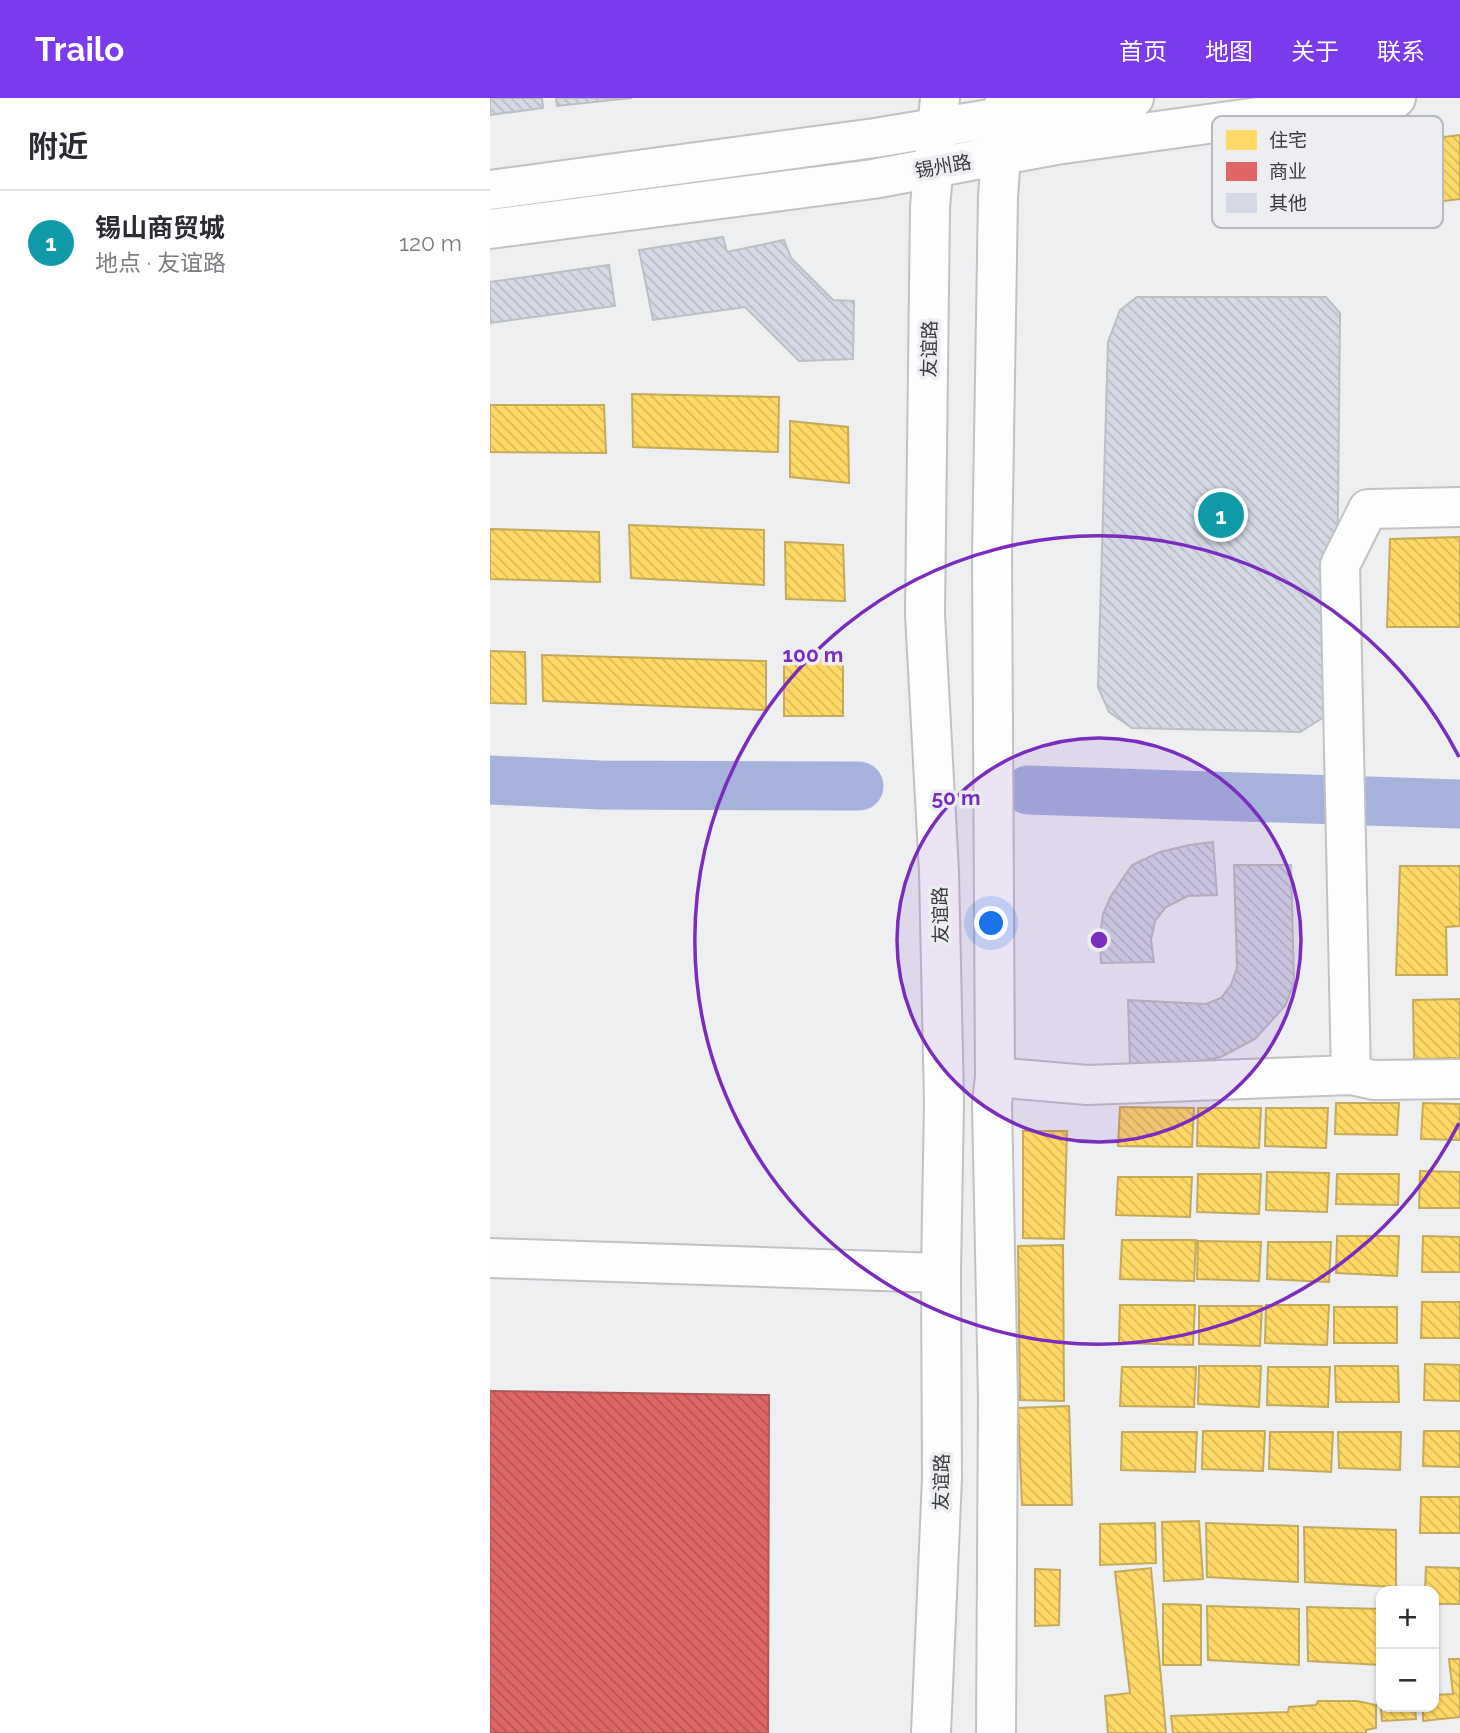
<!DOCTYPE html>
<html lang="zh">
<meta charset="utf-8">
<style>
:root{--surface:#fff;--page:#f7f7f7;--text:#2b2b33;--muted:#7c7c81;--line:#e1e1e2;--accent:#7c3aed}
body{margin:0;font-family:Raleway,"Noto Sans SC",sans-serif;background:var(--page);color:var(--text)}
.controls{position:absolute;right:21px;bottom:21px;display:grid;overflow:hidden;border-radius:14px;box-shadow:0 2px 5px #0004}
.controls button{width:63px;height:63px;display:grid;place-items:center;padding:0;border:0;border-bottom:2px solid var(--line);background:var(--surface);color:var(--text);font:35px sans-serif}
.you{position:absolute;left:502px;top:826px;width:24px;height:24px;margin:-18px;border:5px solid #fff;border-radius:50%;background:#1a73e8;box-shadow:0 0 0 10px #1a73e833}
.badge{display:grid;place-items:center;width:46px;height:46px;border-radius:50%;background:var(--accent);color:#fff;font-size:23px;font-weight:700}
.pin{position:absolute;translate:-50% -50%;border:4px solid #fff;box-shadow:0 2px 7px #0006}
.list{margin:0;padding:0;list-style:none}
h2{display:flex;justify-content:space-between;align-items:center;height:91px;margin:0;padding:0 28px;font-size:30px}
h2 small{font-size:23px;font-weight:400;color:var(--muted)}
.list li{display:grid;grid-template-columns:46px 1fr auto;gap:21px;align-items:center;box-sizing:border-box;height:105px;padding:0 28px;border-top:2px solid var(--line)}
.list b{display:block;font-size:26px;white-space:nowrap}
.list p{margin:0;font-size:23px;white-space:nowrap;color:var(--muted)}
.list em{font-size:23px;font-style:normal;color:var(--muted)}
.map{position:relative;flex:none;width:970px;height:1635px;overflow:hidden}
header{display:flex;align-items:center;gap:42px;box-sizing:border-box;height:98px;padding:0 35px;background:var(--accent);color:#fff}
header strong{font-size:33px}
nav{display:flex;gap:38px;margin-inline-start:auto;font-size:24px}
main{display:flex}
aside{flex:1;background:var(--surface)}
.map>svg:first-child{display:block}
.homes{fill:url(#homes-back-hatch);stroke:#c4aa5a;stroke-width:2}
.shops{fill:url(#shops-back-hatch);stroke:#ae595a;stroke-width:2}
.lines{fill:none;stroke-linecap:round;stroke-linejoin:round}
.river{stroke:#a6b2db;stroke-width:49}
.building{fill:url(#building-back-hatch);stroke:#bdbec0;stroke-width:2}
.minor-casing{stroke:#c2c2c4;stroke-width:42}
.major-casing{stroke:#c2c2c4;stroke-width:42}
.minor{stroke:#fcfdfd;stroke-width:38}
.major{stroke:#fcfdfd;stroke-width:38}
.ring{fill:none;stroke:#7b2cbf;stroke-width:3.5}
.labels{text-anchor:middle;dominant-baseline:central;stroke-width:7;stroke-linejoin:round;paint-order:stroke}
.street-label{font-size:19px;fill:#3b3c3d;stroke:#eceef2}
.key{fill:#eceef2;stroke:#b7b9bc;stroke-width:2}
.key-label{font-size:19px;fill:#3b3c3d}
.centre{fill:#7b2cbf;stroke:#eceef2;stroke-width:3.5}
.ring-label{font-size:21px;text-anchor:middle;font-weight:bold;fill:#7b2cbf;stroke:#eceef2;stroke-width:7;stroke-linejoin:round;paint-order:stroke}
</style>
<header>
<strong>Trailo</strong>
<nav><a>首页</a><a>地图</a><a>关于</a><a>联系</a></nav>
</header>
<main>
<aside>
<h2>附近<small></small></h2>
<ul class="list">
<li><span class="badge" style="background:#0f9aa8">1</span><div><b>锡山商贸城</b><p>地点 · 友谊路</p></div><em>120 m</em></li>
</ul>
</aside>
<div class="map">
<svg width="970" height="1635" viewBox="0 0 970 1635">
<defs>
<pattern id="homes-back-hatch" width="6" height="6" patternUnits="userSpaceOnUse" patternTransform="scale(1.75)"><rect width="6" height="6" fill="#ffd966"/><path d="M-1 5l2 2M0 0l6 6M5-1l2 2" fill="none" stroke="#dbbb59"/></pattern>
<pattern id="shops-back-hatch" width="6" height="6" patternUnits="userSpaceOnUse" patternTransform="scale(1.75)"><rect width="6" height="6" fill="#e06666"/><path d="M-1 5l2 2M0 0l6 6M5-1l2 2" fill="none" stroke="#b75555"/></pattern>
<pattern id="building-back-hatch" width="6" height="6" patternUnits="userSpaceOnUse" patternTransform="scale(1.75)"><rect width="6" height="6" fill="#d4d9e5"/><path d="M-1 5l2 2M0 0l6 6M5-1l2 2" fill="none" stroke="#b7bbc5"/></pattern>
</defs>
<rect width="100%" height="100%" fill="#edeff1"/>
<path class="homes" d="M970,37V101L882,112L873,49Z
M142,296L289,299L288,354L143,349Z
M0,307H114L116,355L0,354Z
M300,323L358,329L359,385L300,379Z
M139,427L274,432V487L141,480Z
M0,431L109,434L110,484L0,481Z
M970,439V529H897L900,441Z
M295,444L353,447L355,503L296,501Z
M0,553L35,554L36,606L0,605Z
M52,557L276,563V612L53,603Z
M353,557V618H294V558Z
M910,768H970V828L956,829L957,877H906Z
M970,901V960L924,961L923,902Z
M846,1005H909L907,1037L845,1036Z
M933,1005L970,1006V1042L931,1041Z
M630,1009L704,1010L702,1049L628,1048Z
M708,1010H771L769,1050L707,1048Z
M776,1010H838L836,1050L775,1048Z
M533,1033H577L574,1141L533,1140Z
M930,1073L970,1074V1110H929Z
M777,1074L839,1075L837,1114L776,1112Z
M708,1076H771L769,1116L707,1114Z
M847,1076H909L908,1107L846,1106Z
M628,1079H702L700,1119L626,1117Z
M847,1138H909L907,1178L846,1175Z
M933,1138L970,1139V1174H932Z
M632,1142H706L704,1183L630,1181Z
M708,1143L771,1144L769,1183L707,1181Z
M778,1144H841L839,1184L777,1181Z
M573,1147L574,1303L530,1302L528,1148Z
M932,1204H970V1240H931Z
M630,1207H705L703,1247L629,1245Z
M776,1207H839L837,1247L775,1245Z
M709,1208H772L770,1248L709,1246Z
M844,1209H907V1245H844Z
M935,1266L970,1267V1303L934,1302Z
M709,1268H771L769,1309L708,1306Z
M845,1268H908L909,1304H846Z
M632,1269H706L704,1309L630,1308Z
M778,1269H840L838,1309L777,1307Z
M579,1308L582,1407H532L528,1310Z
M713,1333H775L773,1373L712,1371Z
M934,1333H970V1369L933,1368Z
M632,1334H707L705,1374L631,1372Z
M780,1334H843L841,1374L779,1371Z
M848,1334H911L910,1372L849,1370Z
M931,1399H970V1435H930Z
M709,1423L713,1481L674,1483L672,1424Z
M665,1425L666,1465L610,1467V1426Z
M716,1425L808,1428V1484L717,1479Z
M814,1429L906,1432V1489L815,1484Z
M936,1469L970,1470V1506H944V1493H935Z
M661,1470L676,1635H618L615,1598L640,1595L625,1474Z
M545,1471L570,1472L569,1527L545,1528Z
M673,1506L711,1507V1567H673Z
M717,1508L809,1511V1567L718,1562Z
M817,1509L891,1511V1567L818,1563Z
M959,1561H970V1619L933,1623V1609H944V1597L963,1596Z
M890,1600H891V1609H925L926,1621L892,1623Z
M828,1603H867L886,1607V1630L876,1632V1635H683L681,1618L798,1614L799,1609L826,1607Z"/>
<path class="shops" d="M0,1293L279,1297L278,1635H0Z"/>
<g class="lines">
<path class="river" d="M0,682L110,687L369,688
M538,692L970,706"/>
</g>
<path class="building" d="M0,0H52L53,10L0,17Z
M66,0H142L67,8Z
M233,139L237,154L294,142L301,160L343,202L364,203L363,261L309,263L255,209L163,222L149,152Z
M119,167L125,208L0,225V184Z
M647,199H836L850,215L846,601L834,619L810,634L642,630L619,614L608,589L618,244L630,212Z
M723,744L727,797L698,798L676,809L665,823L661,842L664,864L611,865L610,837L613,816L621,798L642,767L670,754L699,747Z
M744,767H801L804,886L795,908L765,941L731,959L698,966H640L638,902L716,906L731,900L741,887L747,870Z"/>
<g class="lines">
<g class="minor-casing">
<path id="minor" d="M0,92L385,40L566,10L644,0
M0,131L383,81L566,47L906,0
M861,977L850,467L878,411L970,409
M505,979L597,987L861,977L884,982L970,981
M0,1160L451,1175"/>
</g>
<g class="major-casing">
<path id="major" d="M441,1635L452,1380L451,1175L454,1004L449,774L435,516L440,109L450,0
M506,1635L508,1300L502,1006L505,979L502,459L508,99L515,0"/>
</g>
<use href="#minor" class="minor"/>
<use href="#major" class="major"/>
</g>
<circle cx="609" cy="842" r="202" fill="#7b2cbf" fill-opacity=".12"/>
<g class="ring">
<circle cx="609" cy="842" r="202"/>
<path d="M969 1025A404 404 0 1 1 969 659"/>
</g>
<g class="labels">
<g class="street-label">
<text transform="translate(453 68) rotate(-10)">锡州路</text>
<text transform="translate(439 251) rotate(-89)">友谊路</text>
<text transform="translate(450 817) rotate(-91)">友谊路</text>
<text transform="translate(451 1384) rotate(-89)">友谊路</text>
</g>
</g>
<rect x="722" y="18" width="231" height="112" rx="10" class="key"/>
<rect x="736" y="32" width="31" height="20" fill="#ffd966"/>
<rect x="736" y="64" width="31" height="19" fill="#e06666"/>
<rect x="736" y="95" width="31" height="20" fill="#d4d9e5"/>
<g class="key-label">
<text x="779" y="49">住宅</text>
<text x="779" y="80">商业</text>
<text x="779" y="112">其他</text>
</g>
<circle cx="609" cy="842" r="10" class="centre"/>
<g class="ring-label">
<text x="323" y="564">100 m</text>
<text x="466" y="707">50 m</text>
</g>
</svg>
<div class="controls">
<button>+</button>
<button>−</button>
</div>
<div class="you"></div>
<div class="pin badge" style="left:731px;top:417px;background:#0f9aa8">1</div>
</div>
</main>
